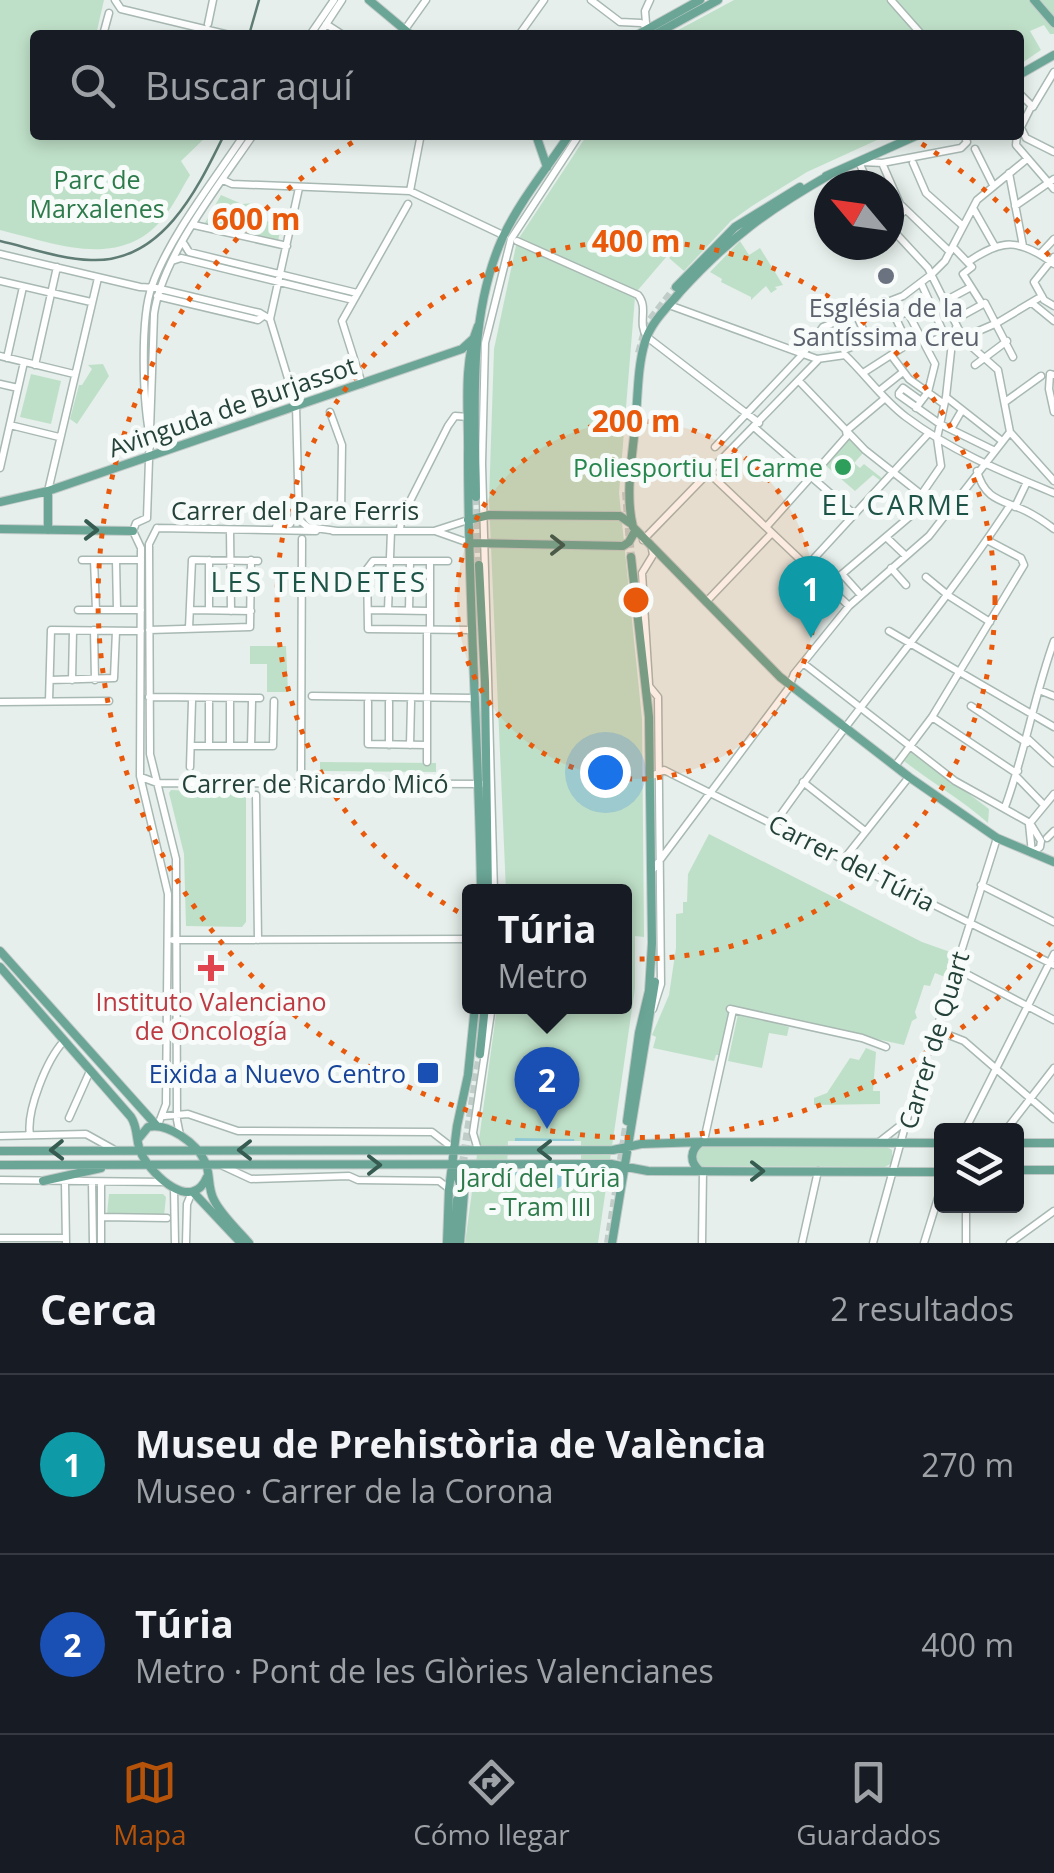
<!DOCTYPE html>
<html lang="es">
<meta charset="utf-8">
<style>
:root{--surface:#171b24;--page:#20242c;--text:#f1f3f6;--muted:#9ea1a6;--line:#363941;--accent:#b45309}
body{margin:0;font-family:"Open Sans",sans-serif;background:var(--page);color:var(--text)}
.controls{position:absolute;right:30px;bottom:30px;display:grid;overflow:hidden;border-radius:10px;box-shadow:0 5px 15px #0003}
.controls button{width:90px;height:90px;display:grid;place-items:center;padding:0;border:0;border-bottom:2px solid var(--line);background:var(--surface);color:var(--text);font:50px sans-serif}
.compass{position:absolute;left:814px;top:170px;width:90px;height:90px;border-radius:50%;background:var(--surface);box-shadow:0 5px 15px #0003;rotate:299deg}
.you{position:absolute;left:605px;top:772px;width:35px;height:35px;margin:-25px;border:8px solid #fff;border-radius:50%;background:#1a73e8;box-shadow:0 0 0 15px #1a73e833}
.badge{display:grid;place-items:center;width:65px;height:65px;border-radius:50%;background:var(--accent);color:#fff;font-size:32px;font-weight:700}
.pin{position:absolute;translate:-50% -82px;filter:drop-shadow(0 2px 5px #0008)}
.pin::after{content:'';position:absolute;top:52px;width:35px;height:30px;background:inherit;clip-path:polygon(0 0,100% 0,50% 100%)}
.popup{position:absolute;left:462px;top:884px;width:170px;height:130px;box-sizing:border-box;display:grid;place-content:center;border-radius:10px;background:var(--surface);filter:drop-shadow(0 2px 8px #0005);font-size:32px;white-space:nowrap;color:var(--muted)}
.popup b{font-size:38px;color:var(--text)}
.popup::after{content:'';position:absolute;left:50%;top:100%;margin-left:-20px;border:20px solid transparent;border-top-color:var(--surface)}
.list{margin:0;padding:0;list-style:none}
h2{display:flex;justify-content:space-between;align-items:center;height:130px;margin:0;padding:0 40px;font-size:42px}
h2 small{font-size:32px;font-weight:400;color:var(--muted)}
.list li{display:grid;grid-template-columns:65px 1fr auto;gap:30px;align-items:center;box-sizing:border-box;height:180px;padding:0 40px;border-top:2px solid var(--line)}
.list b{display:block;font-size:38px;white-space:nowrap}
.list p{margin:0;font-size:32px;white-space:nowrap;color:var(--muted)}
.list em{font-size:32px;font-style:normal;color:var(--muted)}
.icon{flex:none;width:55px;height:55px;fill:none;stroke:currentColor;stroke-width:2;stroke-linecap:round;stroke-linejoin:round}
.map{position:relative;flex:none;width:1054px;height:1243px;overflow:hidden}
.search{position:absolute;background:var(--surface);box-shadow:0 5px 15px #0003;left:30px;right:30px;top:30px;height:110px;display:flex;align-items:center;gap:25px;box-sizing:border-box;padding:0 35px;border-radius:10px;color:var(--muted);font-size:38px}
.sheet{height:490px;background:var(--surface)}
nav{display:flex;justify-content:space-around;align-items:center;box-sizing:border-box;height:140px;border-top:2px solid var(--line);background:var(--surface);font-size:28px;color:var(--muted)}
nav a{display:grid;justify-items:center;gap:5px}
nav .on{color:var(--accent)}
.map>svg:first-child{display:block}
.green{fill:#bfe0c8}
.water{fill:#8ec9d4}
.pier{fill:#e6efeb}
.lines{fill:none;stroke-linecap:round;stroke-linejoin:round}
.major-tunnel{stroke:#bfccc8;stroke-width:8;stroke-dasharray:8 4;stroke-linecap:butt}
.minor-casing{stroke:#a8b8b2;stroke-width:9}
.major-casing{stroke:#c2cac8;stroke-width:10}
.minor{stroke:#fff;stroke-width:6}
.major{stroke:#6aa596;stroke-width:8}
.tram{stroke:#5f7d75;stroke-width:2.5}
.oneway{stroke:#365b51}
.ring{fill:none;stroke:#e8590c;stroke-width:5;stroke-dasharray:5 10}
.worship-dot{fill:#6b7280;stroke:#f7fbf9;stroke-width:4}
.leisure-dot{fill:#2e9e5b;stroke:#f7fbf9;stroke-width:4}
.health-dot{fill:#e0444e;stroke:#f7fbf9;stroke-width:4}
.transit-dot{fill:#1a4fb4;stroke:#f7fbf9;stroke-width:4}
.labels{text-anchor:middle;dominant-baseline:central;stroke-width:10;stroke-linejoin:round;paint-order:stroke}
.park-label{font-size:25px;fill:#2d7a4b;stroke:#f7fbf9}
.worship-label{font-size:25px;fill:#5b616d;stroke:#f7fbf9}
.street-label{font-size:25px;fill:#24423a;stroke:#f7fbf9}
.leisure-label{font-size:25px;fill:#27864d;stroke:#f7fbf9;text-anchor:end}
.health-label{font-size:25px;fill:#be3a42;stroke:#f7fbf9}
.transit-label{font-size:25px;fill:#164399;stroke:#f7fbf9;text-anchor:end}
.neighbourhood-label{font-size:28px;letter-spacing:2.5px;fill:#1f5548;stroke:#f7fbf9}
.centre{fill:#e8590c;stroke:#f7fbf9;stroke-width:5}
.ring-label{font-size:30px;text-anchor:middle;font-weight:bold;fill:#e8590c;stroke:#f7fbf9;stroke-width:10;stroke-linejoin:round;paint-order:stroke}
</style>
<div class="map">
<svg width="1054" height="1243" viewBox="0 0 1054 1243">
<rect width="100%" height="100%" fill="#e6efeb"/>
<path class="green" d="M0,0H104L96,35H35V135H208L181,161L190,175C179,193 170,213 155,227C112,268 50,242 0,230Z
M734,0H1054V21L1049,23L1054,27V34H1050L1044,25L1030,31L1041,50L1019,65V35H669Z
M587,135H888L807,172L752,206L731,221L684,271L669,258L683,245L679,242L638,290L635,297L619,493L642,719L644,937L635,936V988L598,1243H465L497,1007L624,1006V892L506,891L489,501L494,349L517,241Z
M221,195L242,204L254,203L251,214L258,220L282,223L278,241L205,223Z
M740,241L749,255L760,248L783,285L775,287L777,289L771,293L766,286L751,300V297L721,282L722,279L710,272Z
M103,364L109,376L77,424L70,419L79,385H82L92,369L88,365Z
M31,374L61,381L51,424L20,417Z
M848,438L864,452L854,463L860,468L864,464L883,479L881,481L873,475L855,491L825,465Z
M250,646H286L288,692H267V664H250Z
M912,751L989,809L988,823C961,799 932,783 904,761Z
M320,762L436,763V772L320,771Z
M171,790L246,793V922L242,927L186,926L184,854L169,793Z
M709,834L922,942L953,953L945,977L935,973L930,986L924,985L915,1012L917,1018L912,1021L904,1045L731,1007L720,1055H716L714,1061L653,1048L656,1037L652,1035L669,995L676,948V914L683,913V902H687L688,874Z
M738,1014L789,1027L787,1036L769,1033L762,1068L728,1061Z
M866,1048L876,1052L873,1091H880V1104L814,1105V1098L827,1093L850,1058L859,1060Z
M701,1146H886L892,1150V1163L885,1167L699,1166L695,1151Z
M163,1194L166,1197L164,1216L107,1214L109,1194Z"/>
<path class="water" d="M515,1138L574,1139C586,1186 543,1211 512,1171Z"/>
<path class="pier" d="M508,1141H581V1171L507,1172Z"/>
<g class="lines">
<path class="major-tunnel" d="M639,353L647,324L676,287
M626,492L631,557
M476,497L479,565
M457,1200L480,1054
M608,1243L627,1121"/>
<g class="minor-casing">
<path id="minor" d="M115,0L121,9L229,35
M591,0L620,22L641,23L648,27
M891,0L922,35
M208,24L213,0
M326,24L343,35
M103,35L109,13
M310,35L334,0
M319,35L342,0
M401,35L426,0
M519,35L544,0
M647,35L645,11L650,0
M1019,93L1033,107L1054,72
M1021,128L1026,138L1054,152
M1020,129L1031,107
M1017,135L1016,145L1054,189
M975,149L993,185
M859,162L869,185
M862,162L882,163L961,148L967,142L964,135
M882,163L900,204L950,252
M913,163L926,193L963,226
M1009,173L1023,246
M223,180L232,184L410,191L505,236
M299,188L270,319L296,405L299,520L308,527L337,531
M410,191L420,139
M1015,206L1054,179
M973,208L994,245
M890,224L905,210
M194,225L287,246
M889,226L928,268L964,340L998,370L1010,432L1054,481
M517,241L638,295C649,308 637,323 647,337L759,423
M184,244L189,252L357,293
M953,247L972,267L963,274L982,304
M1041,253L1054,239
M0,254L140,287L156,288L260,313L270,319
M1054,257L1034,282L1044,300L1054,306
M172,261L181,258L353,300
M968,262C1002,239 1019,238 1054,264
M0,281L91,302
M921,283L945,336
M157,296L258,320L262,317
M945,301L971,287
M888,302L908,344L891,355L909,379L944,404
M1032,303L1054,321
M669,305L817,359L845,355C866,375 883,400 906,417C951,451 1003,472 1054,493
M907,311L935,364L928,392L916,408
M895,318L928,300
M954,320L985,303L1013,357
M960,339L997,323L1042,296
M925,344L947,335
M844,350L868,340L856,314
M0,356L74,374
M7,358L23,287
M35,365L57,267
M975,365L1007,341
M863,373L891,355
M1054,375L1050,374L1049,389L1054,412
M799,381L865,450L946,514
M0,384L18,388
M362,384L342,321L408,204
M879,391L903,372
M899,393L903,388L921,401
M899,395L940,424L993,450
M946,397L1002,441
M1005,402L1041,376
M330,412L342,445L341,512
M10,425L59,437
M754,427L854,514
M951,429L962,410
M149,432C143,398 140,318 152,286C169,237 215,179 244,135
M715,447L801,356L823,327L903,296L932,274L945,261L977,200L1027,159
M0,468L24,362
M977,471C985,501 1003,500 1026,511C1036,516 1045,522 1054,529
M709,473L849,606
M811,477L847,436L846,431L883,400
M48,491L98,278
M921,495L941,466L937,438L946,397L953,333L957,326
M1015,507L1027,482
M147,518L136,523L133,531L141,548L140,776L168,894L166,1104L158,1125
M147,518L154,314C162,256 220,184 253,135
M768,525L809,479
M276,527L290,524L296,513
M157,528L149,544L150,754L176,859L177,1120L180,1135
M157,528L316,531
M230,530L231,611
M400,530L401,519L448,426L455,416L469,417
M333,531H434L468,520
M435,531L469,543
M886,537L906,556
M643,540L818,360
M82,560H141
M94,560L96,610
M116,560L117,610
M209,560V610
M430,561V630
M448,561H373L367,569L368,629L473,630
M807,566L929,433
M891,568L906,585
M842,574L860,594
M926,577L949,596L990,622
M828,586L914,513L931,502
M706,602L772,533
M78,610H141
M190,610L251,611
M369,610L430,611
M388,610L391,531
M409,610L410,562
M189,628L192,560L258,561
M94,630L95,680
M149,630L250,627L251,560
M889,631L1054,727
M803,663L955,781L1030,823L1041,841L1040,847L1032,853
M50,680L114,678L116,631
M72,680L73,631
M649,684L642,573L653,555L652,549
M649,686L658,697L661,984L653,1009
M1039,690L1054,696
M427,693V633
M312,696L475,698
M149,697L260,698
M49,701L51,630L141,631
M230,701V746
M0,702L109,701
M368,702V744L427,745
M427,702V762
M971,706L1027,743
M932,717L1013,771H1018
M1028,739L1054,763
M389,745V702
M410,745L411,702
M191,746H273L274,701
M209,746V701
M251,746L252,701
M895,766L932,717L1024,565L1021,558L987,540
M190,767L192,701
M301,772L302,539
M1016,776L1043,804
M141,777L157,783L491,784
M650,777L664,770L1054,965
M803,782L865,831
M256,795L258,940
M1005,807C1025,753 1034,696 1054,641
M775,823C850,715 937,616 1009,507
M1030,823L1054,794
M1029,824L1032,853
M1047,838L1054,831
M844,859L909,777
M651,872L788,689L794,674L849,606L929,536L1010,432
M981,885L1054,922
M494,892L482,464L485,343L511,239L579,135
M173,940L470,939
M955,968L1054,1020
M730,1009L862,1038L886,1047
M936,1030L964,1041L1054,1119
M164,1116L188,1114L238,1131L432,1132L454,1149
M69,1118L90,1071
M965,1130L1054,954
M1006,1130L1054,1068
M30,1135C26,1111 47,1059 64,1041
M0,1136L86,1134L113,1149
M705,1136L733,1010
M879,1142L906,1121
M478,1150L473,1133L492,1006
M223,1166L251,1179L349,1176L358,1180L439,1181L448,1188
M0,1180L164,1182
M65,1182L66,1243
M92,1182L93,1243
M174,1188L175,1243
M966,1206V1243
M101,1217L167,1218
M0,1238H66
M101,1243V1182
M186,1243L187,1204L192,1192
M702,1243L703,1171
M802,1243L818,1171
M873,1243L923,1061L931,1047L997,838
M924,1243L942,1185
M1010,1243L1054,1211"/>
</g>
<g class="major-casing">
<path id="major" d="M369,0L411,35
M1034,0L1054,23
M637,35L700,0
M654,35L718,0
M1019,75L1054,55
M536,135L547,167
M831,174C768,210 729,238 680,292C667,308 651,322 645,342C637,368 638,400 635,427C632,459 625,495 633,527L780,677L909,777L997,838L1054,862
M826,176L918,135
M676,287L735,227L800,187
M478,326C462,365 469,414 468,455C468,601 479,746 481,892
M48,491V530
M476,497C475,412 467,318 502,239C519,202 547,168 569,135
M0,502L48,491L462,349L473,339
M468,520L489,515L620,516L630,523
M0,529L133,531
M469,543L623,546L629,542L635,531
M479,565L485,682L488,892
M0,951L156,1125
M0,967L131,1117C139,1129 135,1143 142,1155C153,1176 192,1213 207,1177
M480,1054L485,1006
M627,1121L639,1033L649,991L652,943L649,717L631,557
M139,1138L148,1127C167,1122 197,1143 205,1162C211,1174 207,1187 214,1200C222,1216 237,1229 249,1243
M1016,1143H1054
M0,1151L613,1150L641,1144L701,1142L942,1143
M0,1165L611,1164L648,1171L942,1172
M454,1169L464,1193L460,1243
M1016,1170H1054
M700,1171C689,1162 690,1150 701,1142
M43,1181L101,1168
M193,1192L241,1243
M447,1243L449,1189L457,1126L468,1075L475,1006
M454,1243L457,1200
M612,1243L655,982"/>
</g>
<use href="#minor" class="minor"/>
<use href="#major" class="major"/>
<path class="tram" d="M249,35L259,0
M0,241C30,248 61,259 91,260C162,263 197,190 224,135"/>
</g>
<defs><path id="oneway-chevron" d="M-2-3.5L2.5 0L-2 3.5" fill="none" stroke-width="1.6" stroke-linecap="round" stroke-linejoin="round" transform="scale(2.5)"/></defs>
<g class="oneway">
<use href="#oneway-chevron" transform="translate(91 530) rotate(1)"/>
<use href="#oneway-chevron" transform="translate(557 545)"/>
<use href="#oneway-chevron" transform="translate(57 1150) rotate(179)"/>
<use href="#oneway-chevron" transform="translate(245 1150) rotate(180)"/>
<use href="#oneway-chevron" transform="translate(545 1150) rotate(180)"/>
<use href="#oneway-chevron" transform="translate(374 1165)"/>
<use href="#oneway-chevron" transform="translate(757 1171)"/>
</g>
<circle cx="636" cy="600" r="179" fill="#e8590c" fill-opacity=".12"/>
<g class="ring">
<circle cx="636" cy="600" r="179"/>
<circle cx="636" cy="600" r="359"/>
<path d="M1051 942A538 538 0 1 1 363 136M909 136A538 538 0 0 1 1051 258"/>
</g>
<circle class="worship-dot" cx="886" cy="276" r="10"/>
<circle class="leisure-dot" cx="843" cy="467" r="10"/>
<path class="health-dot" d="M206 953h10v10h10v10h-10v10h-10v-10h-10v-10h10z"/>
<rect class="transit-dot" x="416" y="1061" width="24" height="24" rx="5"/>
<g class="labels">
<g class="park-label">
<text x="97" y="179">Parc de<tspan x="97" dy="29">Marxalenes</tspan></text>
<text x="540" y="1177">Jardí del Túria<tspan x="540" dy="29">- Tram III</tspan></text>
</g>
<g class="worship-label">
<text x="886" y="307">Església de la<tspan x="886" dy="29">Santíssima Creu</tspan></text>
</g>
<g class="street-label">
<text transform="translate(232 406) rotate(-19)">Avinguda de Burjassot</text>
<text x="295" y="510">Carrer del Pare Ferris</text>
<text x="315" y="783">Carrer de Ricardo Micó</text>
<text transform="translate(852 862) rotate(27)">Carrer del Túria</text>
<text transform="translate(933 1040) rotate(-73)">Carrer de Quart</text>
</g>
<g class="leisure-label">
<text x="823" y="467">Poliesportiu El Carme</text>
</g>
<g class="health-label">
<text x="211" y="1001">Instituto Valenciano<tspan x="211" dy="29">de Oncología</tspan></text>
</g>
<g class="transit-label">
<text x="406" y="1073">Eixida a Nuevo Centro</text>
</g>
<g class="neighbourhood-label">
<text x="897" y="504">EL CARME</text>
<text x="319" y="581">LES TENDETES</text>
</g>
</g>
<circle cx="636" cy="600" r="15" class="centre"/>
<g class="ring-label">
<text x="256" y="230">600 m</text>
<text x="636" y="252">400 m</text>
<text x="636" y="432">200 m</text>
</g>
</svg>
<div class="controls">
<button><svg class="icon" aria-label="layers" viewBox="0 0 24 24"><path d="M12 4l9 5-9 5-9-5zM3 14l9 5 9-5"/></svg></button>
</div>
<svg class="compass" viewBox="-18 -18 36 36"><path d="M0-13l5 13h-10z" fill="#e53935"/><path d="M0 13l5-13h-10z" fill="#9ea1a6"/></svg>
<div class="you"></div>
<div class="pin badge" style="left:811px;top:638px;background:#0f9aa8">1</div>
<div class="pin badge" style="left:547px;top:1129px;background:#1a4fb4">2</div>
<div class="popup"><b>Túria</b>Metro</div>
<div class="search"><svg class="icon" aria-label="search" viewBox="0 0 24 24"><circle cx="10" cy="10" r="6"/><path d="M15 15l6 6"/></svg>Buscar aquí</div>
</div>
<section class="sheet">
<h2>Cerca<small>2 resultados</small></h2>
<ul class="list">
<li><span class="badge" style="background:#0f9aa8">1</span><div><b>Museu de Prehistòria de València</b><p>Museo · Carrer de la Corona</p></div><em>270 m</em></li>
<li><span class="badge" style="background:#1a4fb4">2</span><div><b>Túria</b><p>Metro · Pont de les Glòries Valencianes</p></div><em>400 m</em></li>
</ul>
</section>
<nav>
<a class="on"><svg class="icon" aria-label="map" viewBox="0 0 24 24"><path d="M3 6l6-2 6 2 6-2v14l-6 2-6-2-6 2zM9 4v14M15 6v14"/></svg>Mapa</a>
<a><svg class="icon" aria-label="directions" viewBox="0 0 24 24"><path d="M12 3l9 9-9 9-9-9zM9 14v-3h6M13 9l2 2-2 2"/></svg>Cómo llegar</a>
<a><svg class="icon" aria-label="saved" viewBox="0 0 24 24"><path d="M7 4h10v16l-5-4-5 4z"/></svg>Guardados</a>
</nav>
